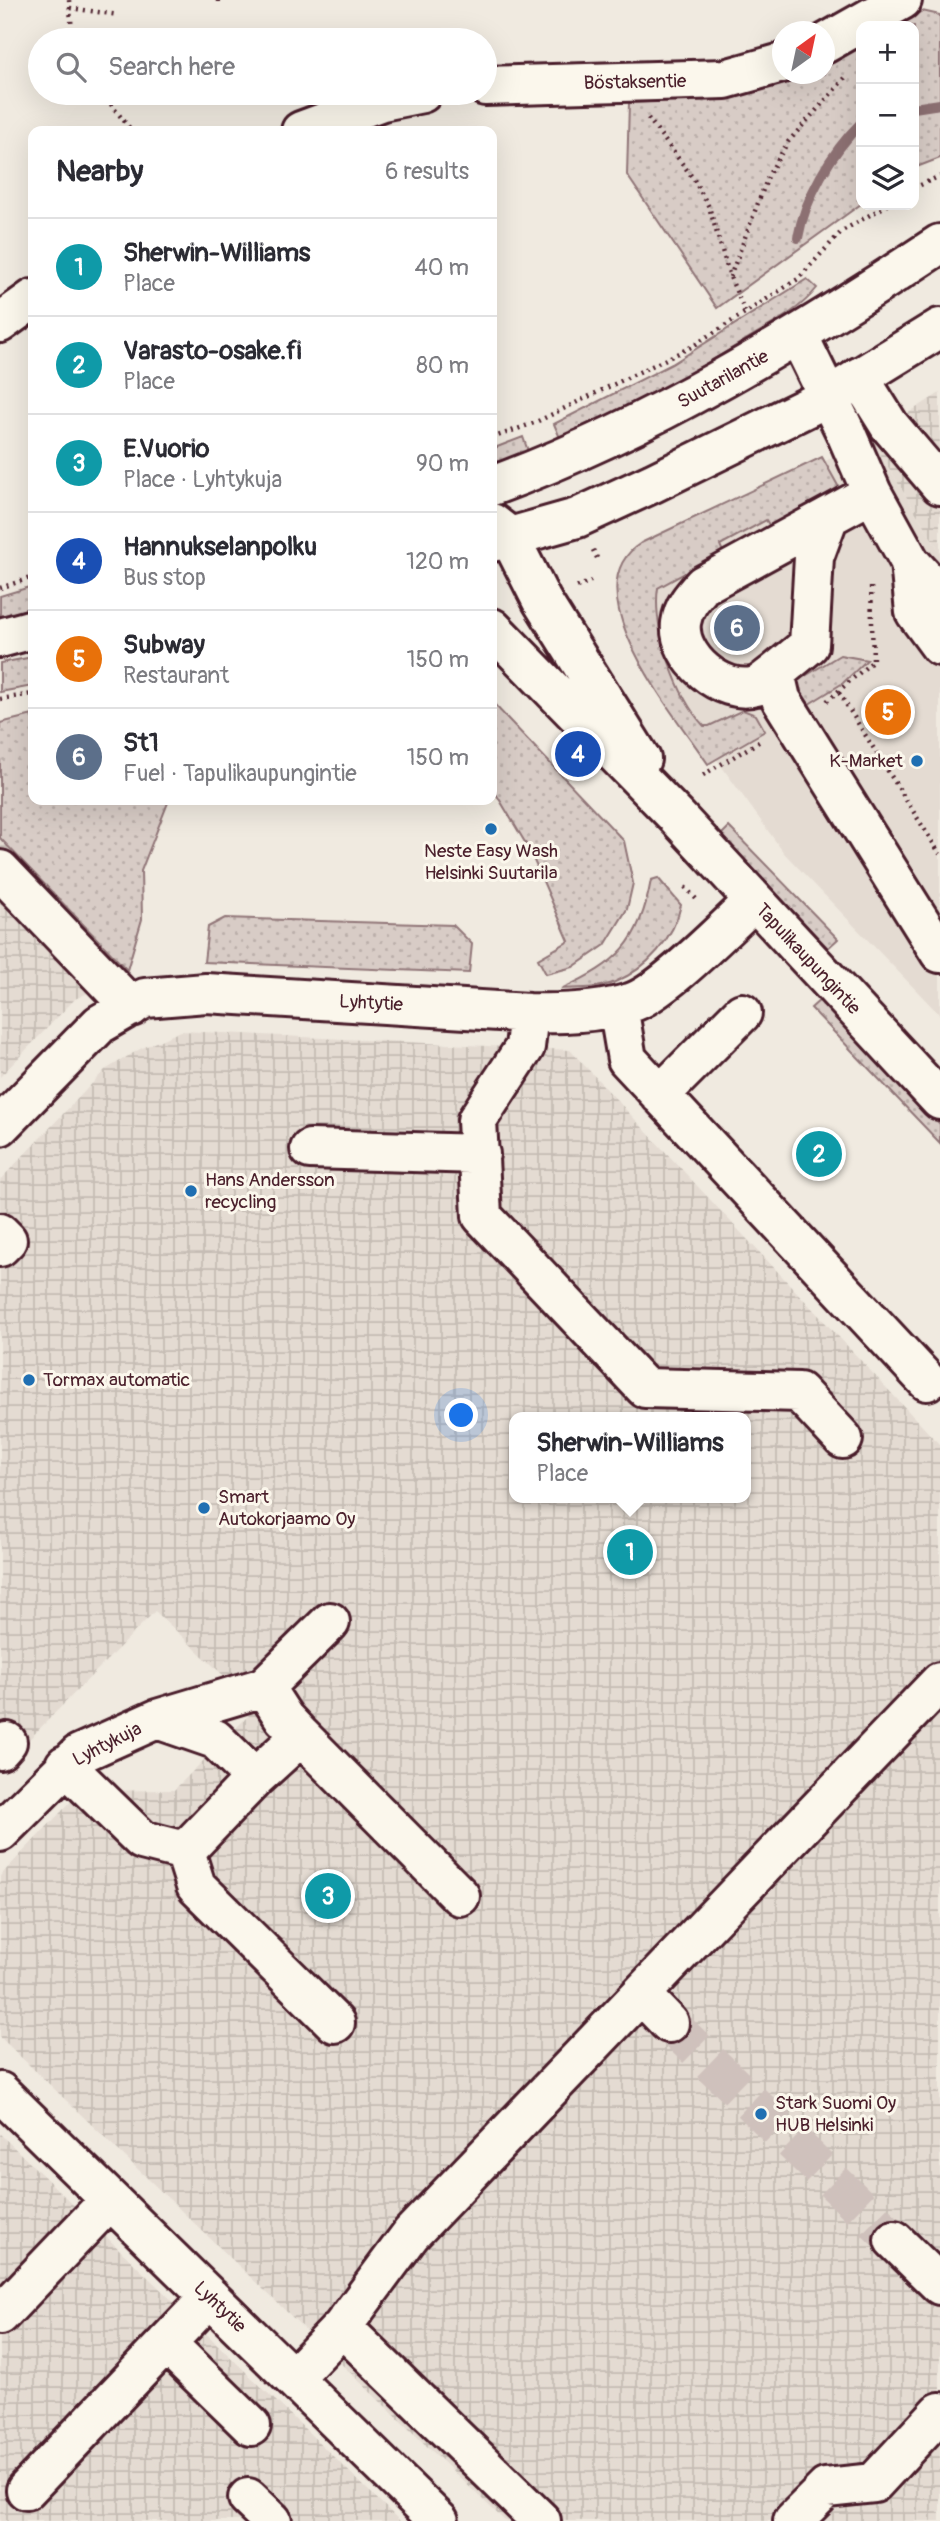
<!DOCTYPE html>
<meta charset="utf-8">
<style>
:root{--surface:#fff;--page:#f7f7f7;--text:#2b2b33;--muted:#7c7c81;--line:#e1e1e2;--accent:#d93025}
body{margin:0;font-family:Pangolin,sans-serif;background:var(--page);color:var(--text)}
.controls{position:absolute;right:21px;top:21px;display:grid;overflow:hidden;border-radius:14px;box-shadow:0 7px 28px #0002}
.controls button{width:63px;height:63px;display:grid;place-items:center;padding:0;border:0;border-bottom:2px solid var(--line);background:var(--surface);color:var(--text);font:35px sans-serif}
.compass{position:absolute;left:772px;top:21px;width:63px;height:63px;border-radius:50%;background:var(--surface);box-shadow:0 7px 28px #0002;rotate:33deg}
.you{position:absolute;left:462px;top:1416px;width:24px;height:24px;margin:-18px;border:5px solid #fff;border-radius:50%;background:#1a73e8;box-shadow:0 0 0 10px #1a73e833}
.badge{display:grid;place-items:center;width:46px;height:46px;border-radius:50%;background:var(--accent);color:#fff;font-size:23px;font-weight:700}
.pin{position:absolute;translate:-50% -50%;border:4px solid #fff;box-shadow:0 2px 7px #0006}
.popup{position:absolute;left:509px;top:1412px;width:242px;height:91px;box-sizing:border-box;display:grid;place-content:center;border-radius:14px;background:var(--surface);filter:drop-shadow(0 2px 5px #0005);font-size:23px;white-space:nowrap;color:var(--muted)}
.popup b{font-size:26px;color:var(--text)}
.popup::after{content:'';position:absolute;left:50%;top:100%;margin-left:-14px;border:14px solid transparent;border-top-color:var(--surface)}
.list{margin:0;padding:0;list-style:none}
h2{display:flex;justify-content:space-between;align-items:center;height:91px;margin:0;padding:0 28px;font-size:30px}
h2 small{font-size:23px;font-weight:400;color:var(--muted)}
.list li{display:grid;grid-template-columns:46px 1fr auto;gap:21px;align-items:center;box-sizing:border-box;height:98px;padding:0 28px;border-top:2px solid var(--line)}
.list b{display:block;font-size:26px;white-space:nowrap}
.list p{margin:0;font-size:23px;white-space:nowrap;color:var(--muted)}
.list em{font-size:23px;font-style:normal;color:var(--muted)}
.icon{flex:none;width:38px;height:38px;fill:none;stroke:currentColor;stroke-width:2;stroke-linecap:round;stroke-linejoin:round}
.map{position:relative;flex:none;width:940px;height:2521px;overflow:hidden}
.search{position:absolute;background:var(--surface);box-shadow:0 7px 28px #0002;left:28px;top:28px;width:469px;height:77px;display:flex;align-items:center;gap:18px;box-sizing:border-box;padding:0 24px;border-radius:38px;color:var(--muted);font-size:26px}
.panel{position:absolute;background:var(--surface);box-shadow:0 7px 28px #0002;left:28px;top:126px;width:469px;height:679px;border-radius:14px}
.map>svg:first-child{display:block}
.built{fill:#e4dbd2}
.industrial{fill:url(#industrial-grid);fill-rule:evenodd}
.grass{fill:url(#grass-dots);stroke:#917678;stroke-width:2}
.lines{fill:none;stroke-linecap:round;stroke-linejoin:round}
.stream{stroke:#8c6f72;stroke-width:10}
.minor-tunnel{stroke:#cfc1bc;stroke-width:38;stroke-dasharray:38 19;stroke-linecap:butt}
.minor-casing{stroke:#4a1f2b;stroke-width:44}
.major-casing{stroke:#4a1f2b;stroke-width:44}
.path{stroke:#4a1f2b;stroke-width:4.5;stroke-dasharray:2 5;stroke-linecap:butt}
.minor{stroke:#fbf7ec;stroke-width:38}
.major{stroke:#fbf7ec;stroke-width:38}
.poi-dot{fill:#1f6fb2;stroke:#fbf7ec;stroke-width:2.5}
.labels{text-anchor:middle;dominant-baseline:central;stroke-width:6;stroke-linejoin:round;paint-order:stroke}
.street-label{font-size:19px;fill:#4a1f2b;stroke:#fbf7ec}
.poi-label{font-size:19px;fill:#4a1f2b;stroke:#fbf7ec;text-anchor:start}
</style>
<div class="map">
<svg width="940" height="2521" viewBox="0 0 940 2521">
<defs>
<pattern id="industrial-grid" width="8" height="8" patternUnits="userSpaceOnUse" patternTransform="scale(1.75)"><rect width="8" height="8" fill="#e4dbd2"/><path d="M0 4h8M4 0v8" fill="none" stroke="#c5bcb4"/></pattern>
<pattern id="grass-dots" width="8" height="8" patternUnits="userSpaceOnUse" patternTransform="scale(1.75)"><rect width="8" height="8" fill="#d8ccc6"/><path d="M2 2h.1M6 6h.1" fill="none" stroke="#bbafaa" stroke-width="1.8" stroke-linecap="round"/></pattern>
</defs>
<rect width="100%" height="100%" fill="#f0eae0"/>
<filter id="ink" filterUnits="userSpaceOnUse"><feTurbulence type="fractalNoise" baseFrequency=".0143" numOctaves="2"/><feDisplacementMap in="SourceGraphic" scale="14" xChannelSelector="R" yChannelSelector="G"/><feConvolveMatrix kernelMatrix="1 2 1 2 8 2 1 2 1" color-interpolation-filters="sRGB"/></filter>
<g filter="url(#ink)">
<path class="built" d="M870,437L940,552V1015L784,853L694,728L646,644L649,566L702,528Z"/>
<path class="industrial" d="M940,393V552L870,437Z
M0,838L129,974L75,999L0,1077Z
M181,1031L570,1050L940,1445V2521H505L0,2037V1876L81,1791L174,1790L257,1707L155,1611L0,1769V1180L105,1070L140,1049ZM514,1417H746V1498H514Z
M0,2134L400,2521H0Z"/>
<path class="grass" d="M922,11L940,15V158L914,168V26H894Z
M861,44V204L717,308L627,175L629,103L710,99L767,85L795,74H824L825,61Z
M807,279L817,288C799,311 772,324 747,339C686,377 625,409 560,438L554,424L672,364Z
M523,437L528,451L492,464V449Z
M822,457L841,491L771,528L766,520L720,545L723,552L658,588C652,626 677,698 704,726H709L743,710L756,715L765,731L708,764C677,717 568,590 641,543Z
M33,586V611L0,617V596Z
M840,655L867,660L843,683L809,704L792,684Z
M33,657V686L0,692V663Z
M492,702L624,841L633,883L627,909L605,945L573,967L546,974L538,959L569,941L529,849L492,787Z
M33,715V800H169L141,871L142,919L127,970L0,838V723Z
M729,827L838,939L828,948L720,836Z
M658,878L681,905C674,938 647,969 615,982C599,989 579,988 561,989C618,963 640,943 651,880Z
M225,918L453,925L472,944L469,973L204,962L208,927Z
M821,999L940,1124V1143L811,1008Z"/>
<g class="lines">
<path class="stream" d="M914,108L940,104
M798,238C805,197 831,153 861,123"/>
<path class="minor-tunnel" d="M669,2023L894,2240"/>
<g class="minor-casing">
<path id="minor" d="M824,44L902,0
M485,86L725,79L782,63
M301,131L382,101L422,93
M0,323L33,299
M859,377L889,425L940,485
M872,493L910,562L940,595
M828,519L814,557L809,645L775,673L781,699L940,953
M910,562L915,612L940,646
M775,673C769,677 762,684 756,686C722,696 677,657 681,623C683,607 693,596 703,585L872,493L845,431L799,337
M0,870L131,1007
M618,1006L627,1059L927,1381
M529,1013L525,1047L477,1120L482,1216L645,1388L799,1392L843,1439
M660,1095L742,1013
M0,1126L100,1024L145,998L206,993L529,1013C563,1014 597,1013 630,1003C660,995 727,926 753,902
M310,1149L480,1154
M0,1233L7,1240L0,1247
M264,1687L284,1718L301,1736L255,1778L185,1851L196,1886L335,2023
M157,1719L215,1739L255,1778
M301,1736L460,1896
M0,1750L7,1742
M65,1765L142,1840L185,1851
M0,1832L79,1754L157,1719L264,1687L330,1622
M641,1994L669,2023
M0,2092L439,2521
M894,2240L940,2285
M0,2315L110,2200
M166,2343L251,2426
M293,2378L342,2327
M26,2490L210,2297
M248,2498L272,2521
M541,2521L342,2327L411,2234L940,1682
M793,2521L826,2488L874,2483L940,2412"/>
</g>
<g class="major-casing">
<path id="major" d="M492,486C653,427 797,338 940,244
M492,523L509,536L542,601L641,759
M492,542L577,518L653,483L828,397L940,328
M492,628L677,817L940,1100
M0,638L33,629"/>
</g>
<path class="path" d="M69,0L73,40
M218,0V3
M70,8L118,15
M102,93L132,131
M648,118L693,178L709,207L730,277L745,312
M914,188L940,176
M730,277L769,174L788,142L845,78
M492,438L534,423L693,346L798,279L842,231L887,205
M593,550L599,562
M577,587L591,581
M0,588L33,577
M839,693L940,854
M0,699L33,694
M827,701L873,661L871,584
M703,775L762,740
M685,887L699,902"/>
<use href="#minor" class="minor"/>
<use href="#major" class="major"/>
</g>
</g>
<g class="poi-dot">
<circle cx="917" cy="761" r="7"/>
<circle cx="491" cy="829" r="7"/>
<circle cx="191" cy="1191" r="7"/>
<circle cx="29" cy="1380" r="7"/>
<circle cx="204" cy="1508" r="7"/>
<circle cx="761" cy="2114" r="7"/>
</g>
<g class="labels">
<g class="street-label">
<text transform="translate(635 82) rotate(-1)">Böstaksentie</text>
<text transform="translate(723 379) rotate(-29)">Suutarilantie</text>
<text transform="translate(808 959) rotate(47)">Tapulikaupungintie</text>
<text transform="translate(371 1003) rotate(3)">Lyhtytie</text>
<text transform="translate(107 1744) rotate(-27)">Lyhtykuja</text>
<text transform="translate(220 2307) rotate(44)">Lyhtytie</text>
</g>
<g class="poi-label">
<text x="903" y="761" text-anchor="end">K-Market</text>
<text x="491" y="851" text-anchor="middle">Neste Easy Wash<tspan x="491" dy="22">Helsinki Suutarila</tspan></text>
<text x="205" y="1180">Hans Andersson<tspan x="205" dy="22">recycling</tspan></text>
<text x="43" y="1380">Tormax automatic</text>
<text x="218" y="1497">Smart<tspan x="218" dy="22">Autokorjaamo Oy</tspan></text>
<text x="775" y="2103">Stark Suomi Oy<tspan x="775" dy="22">HUB Helsinki</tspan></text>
</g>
</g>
</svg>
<div class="controls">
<button>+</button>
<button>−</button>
<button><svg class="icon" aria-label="layers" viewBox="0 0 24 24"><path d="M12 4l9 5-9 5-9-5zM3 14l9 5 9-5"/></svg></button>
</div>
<svg class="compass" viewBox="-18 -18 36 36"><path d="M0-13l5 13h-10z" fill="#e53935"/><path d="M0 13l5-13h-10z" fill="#7c7c81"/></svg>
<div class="you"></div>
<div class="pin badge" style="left:630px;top:1552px;background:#0f9aa8">1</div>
<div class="popup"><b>Sherwin-Williams</b>Place</div>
<div class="pin badge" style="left:819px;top:1154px;background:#0f9aa8">2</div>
<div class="pin badge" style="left:328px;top:1896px;background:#0f9aa8">3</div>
<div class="pin badge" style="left:578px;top:754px;background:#1a4fb4">4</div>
<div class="pin badge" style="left:888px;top:712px;background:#e8710a">5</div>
<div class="pin badge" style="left:737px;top:628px;background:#5c6f8a">6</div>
<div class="search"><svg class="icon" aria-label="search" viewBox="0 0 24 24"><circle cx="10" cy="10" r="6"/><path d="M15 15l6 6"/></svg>Search here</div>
<section class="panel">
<h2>Nearby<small>6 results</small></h2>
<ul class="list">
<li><span class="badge" style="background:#0f9aa8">1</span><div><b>Sherwin-Williams</b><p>Place</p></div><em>40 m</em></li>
<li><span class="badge" style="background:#0f9aa8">2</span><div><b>Varasto-osake.fi</b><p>Place</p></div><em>80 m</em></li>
<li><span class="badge" style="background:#0f9aa8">3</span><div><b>E.Vuorio</b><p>Place · Lyhtykuja</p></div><em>90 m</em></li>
<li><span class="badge" style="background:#1a4fb4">4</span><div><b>Hannukselanpolku</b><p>Bus stop</p></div><em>120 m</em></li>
<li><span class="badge" style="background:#e8710a">5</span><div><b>Subway</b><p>Restaurant</p></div><em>150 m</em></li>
<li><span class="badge" style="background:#5c6f8a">6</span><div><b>St1</b><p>Fuel · Tapulikaupungintie</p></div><em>150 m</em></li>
</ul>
</section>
</div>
